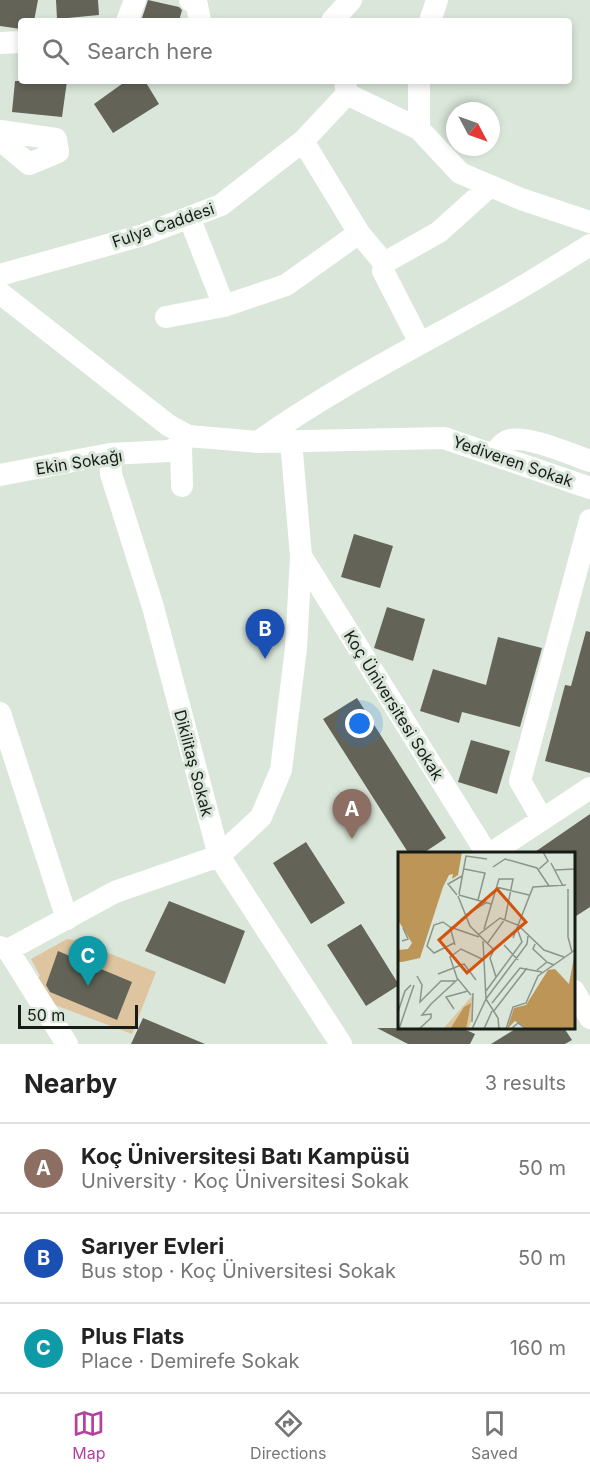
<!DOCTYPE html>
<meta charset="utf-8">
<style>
:root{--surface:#fff;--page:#f6f6f6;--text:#222;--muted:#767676;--line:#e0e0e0;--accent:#b4439f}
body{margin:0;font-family:Inter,sans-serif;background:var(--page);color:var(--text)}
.compass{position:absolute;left:446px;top:102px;width:54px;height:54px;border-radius:50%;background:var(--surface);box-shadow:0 3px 9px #0003;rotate:131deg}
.scale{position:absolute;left:18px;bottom:15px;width:120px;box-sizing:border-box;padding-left:6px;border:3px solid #161b16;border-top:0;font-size:16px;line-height:21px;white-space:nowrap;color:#161b16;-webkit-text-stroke:4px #d9e6d9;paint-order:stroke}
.you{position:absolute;left:360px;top:724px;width:21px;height:21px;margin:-15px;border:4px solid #fff;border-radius:50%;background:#1a73e8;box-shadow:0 0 0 9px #1a73e833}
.badge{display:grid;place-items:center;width:39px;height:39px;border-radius:50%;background:var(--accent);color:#fff;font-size:20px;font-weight:700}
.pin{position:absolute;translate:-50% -50px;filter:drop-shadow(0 2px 3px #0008)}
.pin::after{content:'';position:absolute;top:32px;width:21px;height:18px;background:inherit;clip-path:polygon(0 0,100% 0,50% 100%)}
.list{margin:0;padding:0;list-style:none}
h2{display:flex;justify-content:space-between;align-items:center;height:78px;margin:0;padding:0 24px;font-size:26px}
h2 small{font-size:20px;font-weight:400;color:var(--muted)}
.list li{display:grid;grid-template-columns:39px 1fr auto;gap:18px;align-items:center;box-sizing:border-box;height:90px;padding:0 24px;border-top:2px solid var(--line)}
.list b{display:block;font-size:22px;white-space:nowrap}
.list p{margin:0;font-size:20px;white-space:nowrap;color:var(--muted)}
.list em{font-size:20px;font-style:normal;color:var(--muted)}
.icon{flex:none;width:33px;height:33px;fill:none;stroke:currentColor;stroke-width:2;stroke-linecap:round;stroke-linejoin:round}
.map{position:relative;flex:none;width:590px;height:1044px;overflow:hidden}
.search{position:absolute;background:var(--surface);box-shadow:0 3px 9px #0003;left:18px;right:18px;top:18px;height:66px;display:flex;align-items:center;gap:15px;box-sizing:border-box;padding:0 21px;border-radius:6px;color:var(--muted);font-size:22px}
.sheet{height:348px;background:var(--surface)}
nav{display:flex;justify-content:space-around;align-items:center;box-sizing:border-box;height:84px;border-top:2px solid var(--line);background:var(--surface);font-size:16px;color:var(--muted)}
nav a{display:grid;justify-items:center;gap:3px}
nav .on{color:var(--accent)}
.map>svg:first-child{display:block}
.green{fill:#dec5a0}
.building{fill:#636457}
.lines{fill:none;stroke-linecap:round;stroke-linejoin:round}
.minor{stroke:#fff;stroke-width:22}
.labels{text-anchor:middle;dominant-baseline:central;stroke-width:6;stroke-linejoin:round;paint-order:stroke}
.street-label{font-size:16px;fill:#161b16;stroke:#d9e6d9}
.inset-road{fill:none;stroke:#8b958b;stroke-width:1.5}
.view{fill:#d3530d;fill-opacity:0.15;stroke:#d3530d;stroke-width:3}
.inset-edge{fill:none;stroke:#161b16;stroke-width:3}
</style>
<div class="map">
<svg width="590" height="1044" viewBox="0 0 590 1044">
<rect width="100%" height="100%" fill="#d9e6d9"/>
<path class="green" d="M67,939L76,940L156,972L132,1034L47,1002L36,980L40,976L31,959Z"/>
<path class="building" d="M0,0H38L34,21H21V29L0,26Z
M56,0H98L99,15L57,19Z
M148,0L179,7L182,10L179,21H141Z
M15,81H67L62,117L12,112Z
M126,81H145L159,104L113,133L94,104Z
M354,534L393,546L380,588L341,577Z
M387,607L425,619L413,661L374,648Z
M586,631L590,632V773L545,761L565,685L571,686Z
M498,637L542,648L520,727L462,712L459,723L420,711L433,669L486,685Z
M357,698L446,838L422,854H409L323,719Z
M471,740L510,751L497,794L458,782Z
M590,814V907L573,918V854H532Z
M306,842L345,903L311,924L273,863Z
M169,901L245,931L225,984L145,951Z
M361,924L399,985L366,1006L327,945Z
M58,951L132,982L117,1020L50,992L46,985Z
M143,1018L205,1044H131Z
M377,1028H462L475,1034L470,1044H408Z
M517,1028H564L572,1040L565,1044H491Z"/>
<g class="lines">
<path class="minor" d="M190,0L197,5L200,21
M127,21L135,0
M332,21L351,0
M430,21L437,0
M0,43L21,42
M419,81V129
M347,94L419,129L460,173L521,199L590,222
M0,131L56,139L58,152L29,164L0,140
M303,141L359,233
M189,217L224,306
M0,275L143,235L221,205L303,141L347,94L345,81
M0,293L168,425L188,436L258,442L444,438L590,488
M166,317L224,306L286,285L359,233L384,263
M420,343L383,271L384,263L439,232L490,186
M258,442C337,385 424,343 508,295C536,279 563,262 590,245
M181,445L182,486
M110,454L111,474L153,607L219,856L341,1044
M493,454C497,450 502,443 507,441C523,433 573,455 590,461
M0,475L110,454L169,451L181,445L188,436
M301,556L487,854
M0,713L67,919
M542,819L520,781L590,520
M490,854L590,788
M0,947L8,950L115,892L219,856L261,817L281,770L296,648L301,556L291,441
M8,950L67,1044
M574,991L590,1018"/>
</g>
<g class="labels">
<g class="street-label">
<text transform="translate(163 225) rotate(-19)">Fulya Caddesi</text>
<text transform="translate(513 461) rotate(19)">Yediveren Sokak</text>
<text transform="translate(79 462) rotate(-9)">Ekin Sokağı</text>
<text transform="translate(394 705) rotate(58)">Koç Üniversitesi Sokak</text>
<text transform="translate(194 763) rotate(75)">Dikilitaş Sokak</text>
</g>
</g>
<g transform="translate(398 852)">
<rect width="177" height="177" fill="#d9e6d9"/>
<path d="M74,144V167L70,177L67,174L72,157L66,155L52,177H45Z" fill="#dec5a0"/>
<path d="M0,0H64L60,23L54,27L55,22L51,23L45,35L22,106L4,110H0V98L10,97L14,91L0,68ZM177,100V177H129L117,169L109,177L116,156L128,153L150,118L157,117L171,132ZM73,151L68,177H52L66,155Z" fill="#bd9557"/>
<path class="inset-road" d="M153,11L165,34M95,15L107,7L139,16L151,34M66,17L87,21L80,48M141,17L150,9L145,0M157,18L177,17M98,35L131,43M170,37V85L174,100M61,42L68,4L89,7M59,43L50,32L64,24M61,43L93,52M60,44L72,74L96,98L92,106L98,125M68,63L89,50M52,75L45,70L36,73L29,94L36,101L56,91M123,76L146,98L166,105M86,77L101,27H115L107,67L89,92M80,83L102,66L122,74M115,86L135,35L168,33M4,89L10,87L5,76M85,89L88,147M137,92L135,97L149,110M57,93L52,75L81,85M106,93L120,108M139,118L149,110L156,113M40,122L66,112L78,128M19,124L24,133L22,150L43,129H57M88,139L124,90L120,79M73,143L59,126L52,105L63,97L86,108M88,147L100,166L101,177M94,151L122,116L144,120M56,157L48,145L70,139M0,160L7,139L13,133M95,160L129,116M74,170L75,141M1,177L16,133M21,177L33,166V162L24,163L33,152L60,127M74,177L88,147L129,92L130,84M86,177L94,159M108,177L115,155L128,151L140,124L177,98M113,177L120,171L128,177"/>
<path class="view" d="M99,37L128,70L69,121L41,88Z"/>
<rect width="177" height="177" class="inset-edge"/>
</g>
</svg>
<svg class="compass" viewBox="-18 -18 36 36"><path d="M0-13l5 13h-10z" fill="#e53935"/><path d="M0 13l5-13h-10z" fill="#767676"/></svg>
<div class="scale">50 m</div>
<div class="you"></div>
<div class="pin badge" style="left:352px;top:839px;background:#8d6e63">A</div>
<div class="pin badge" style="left:265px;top:659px;background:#1a4fb4">B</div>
<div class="pin badge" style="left:88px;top:986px;background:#0f9aa8">C</div>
<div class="search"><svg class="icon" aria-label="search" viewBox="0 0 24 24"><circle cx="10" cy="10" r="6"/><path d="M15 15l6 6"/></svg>Search here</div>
</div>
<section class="sheet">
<h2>Nearby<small>3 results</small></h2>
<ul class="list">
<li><span class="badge" style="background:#8d6e63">A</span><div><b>Koç Üniversitesi Batı Kampüsü</b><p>University · Koç Üniversitesi Sokak</p></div><em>50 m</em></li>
<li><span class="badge" style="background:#1a4fb4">B</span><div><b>Sarıyer Evleri</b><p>Bus stop · Koç Üniversitesi Sokak</p></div><em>50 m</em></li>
<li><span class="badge" style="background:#0f9aa8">C</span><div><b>Plus Flats</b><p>Place · Demirefe Sokak</p></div><em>160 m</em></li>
</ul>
</section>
<nav>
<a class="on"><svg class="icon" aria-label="map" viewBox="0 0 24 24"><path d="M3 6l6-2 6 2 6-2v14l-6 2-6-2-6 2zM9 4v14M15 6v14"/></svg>Map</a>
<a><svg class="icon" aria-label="directions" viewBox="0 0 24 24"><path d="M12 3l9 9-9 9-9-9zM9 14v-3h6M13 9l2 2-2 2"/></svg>Directions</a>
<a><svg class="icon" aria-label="saved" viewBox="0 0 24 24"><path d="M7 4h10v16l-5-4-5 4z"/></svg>Saved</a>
</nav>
